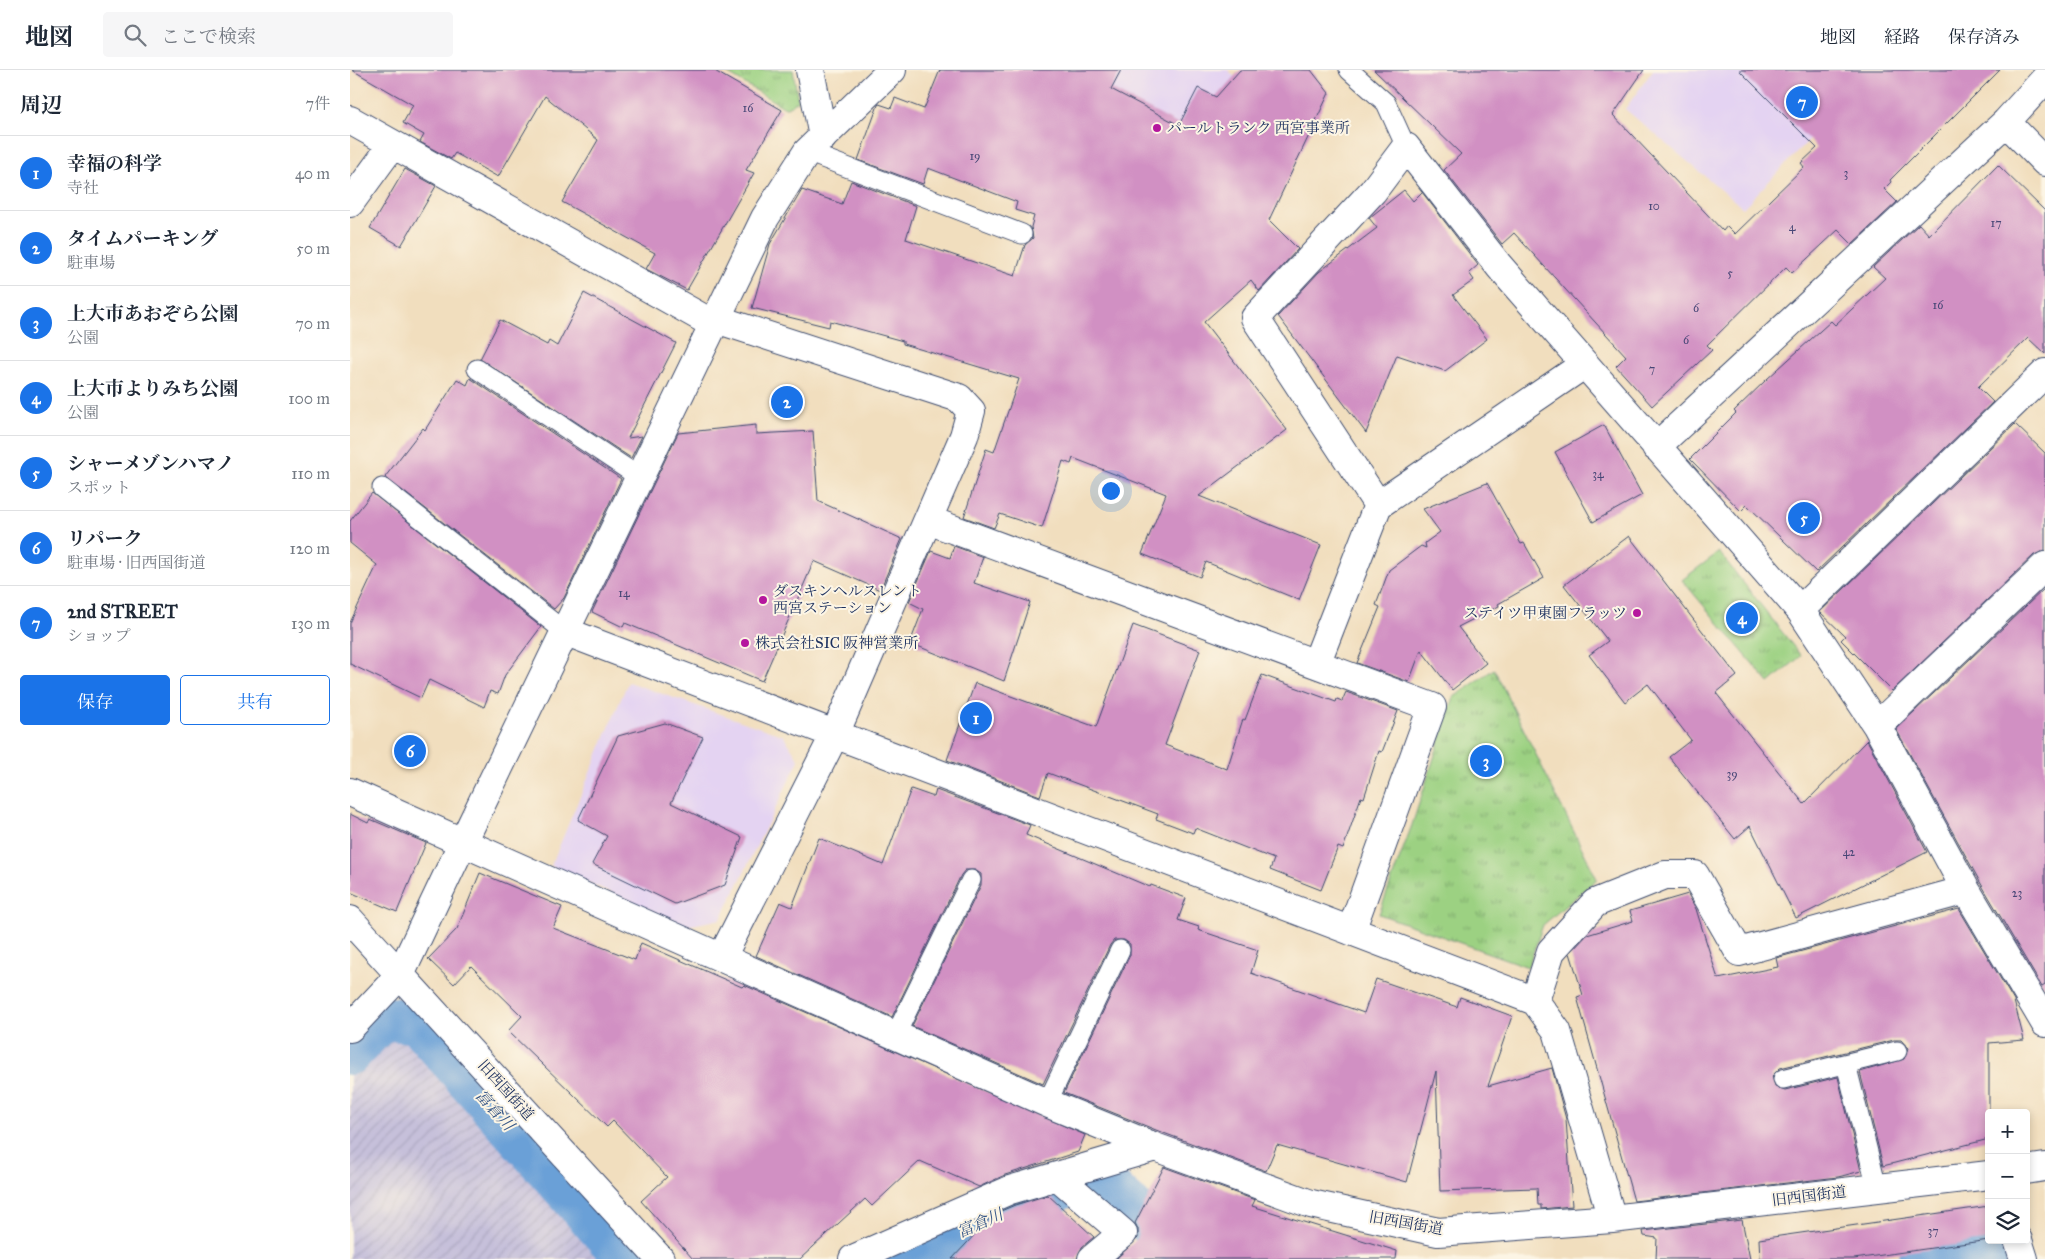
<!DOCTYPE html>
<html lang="ja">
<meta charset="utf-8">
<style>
:root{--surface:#fff;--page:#f6f6f7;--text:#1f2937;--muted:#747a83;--line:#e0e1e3;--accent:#1a73e8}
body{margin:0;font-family:"IM FELL Great Primer","Noto Serif JP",serif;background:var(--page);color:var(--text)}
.controls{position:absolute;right:15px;bottom:15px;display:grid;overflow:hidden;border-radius:5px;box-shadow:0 2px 8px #0003}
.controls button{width:45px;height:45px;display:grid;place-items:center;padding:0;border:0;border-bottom:1px solid var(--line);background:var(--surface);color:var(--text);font:25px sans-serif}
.you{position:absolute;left:760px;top:420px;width:18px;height:18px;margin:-12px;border:4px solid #fff;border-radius:50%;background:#1a73e8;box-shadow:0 0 0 8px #1a73e833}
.badge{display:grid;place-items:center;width:32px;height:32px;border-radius:50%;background:var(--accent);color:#fff;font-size:16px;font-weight:700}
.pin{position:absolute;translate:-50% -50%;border:2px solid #fff;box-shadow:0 1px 5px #0006}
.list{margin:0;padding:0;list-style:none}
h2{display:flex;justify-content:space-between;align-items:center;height:65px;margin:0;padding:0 20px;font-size:21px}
h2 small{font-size:16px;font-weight:400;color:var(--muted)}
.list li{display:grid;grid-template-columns:32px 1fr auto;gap:15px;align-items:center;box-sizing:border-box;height:75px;padding:0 20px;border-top:1px solid var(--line)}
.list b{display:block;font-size:19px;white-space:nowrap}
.list p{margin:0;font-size:16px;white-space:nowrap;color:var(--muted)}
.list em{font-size:16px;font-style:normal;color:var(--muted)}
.actions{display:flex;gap:10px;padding:15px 20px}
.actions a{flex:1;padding:11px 0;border:1px solid var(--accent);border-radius:5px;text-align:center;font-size:18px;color:var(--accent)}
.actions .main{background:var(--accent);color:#fff}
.icon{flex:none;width:28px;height:28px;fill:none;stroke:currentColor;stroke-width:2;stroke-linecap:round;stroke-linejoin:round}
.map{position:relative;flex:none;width:1695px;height:1189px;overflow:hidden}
header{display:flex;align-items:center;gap:30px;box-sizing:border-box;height:70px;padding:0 25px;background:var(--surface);border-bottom:1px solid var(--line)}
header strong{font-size:24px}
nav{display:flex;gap:28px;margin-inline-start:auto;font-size:18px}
.search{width:350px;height:45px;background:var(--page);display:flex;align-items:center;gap:12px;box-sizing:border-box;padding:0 18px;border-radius:5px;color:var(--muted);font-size:19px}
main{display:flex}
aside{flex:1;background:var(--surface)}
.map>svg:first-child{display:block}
.built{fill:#e4d3f2}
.industrial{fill:url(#industrial-furrows)}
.park{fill:url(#park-tufts);stroke:#5c8070}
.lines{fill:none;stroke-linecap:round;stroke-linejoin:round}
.canal{stroke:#6aa0d7;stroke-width:44}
.building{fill:#d190c3}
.lane-casing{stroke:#3b496c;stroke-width:21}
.street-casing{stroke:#3b496c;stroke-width:30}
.lane{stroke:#fff;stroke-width:19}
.street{stroke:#fff;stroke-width:28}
.poi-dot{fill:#b5179e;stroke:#fcf5e5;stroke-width:2}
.labels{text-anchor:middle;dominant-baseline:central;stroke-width:4;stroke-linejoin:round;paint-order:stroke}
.number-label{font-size:12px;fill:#484777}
.poi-label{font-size:15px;fill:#1b2f5e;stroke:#fcf5e5;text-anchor:start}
.street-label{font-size:15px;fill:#1b2f5e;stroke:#fcf5e5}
.water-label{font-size:16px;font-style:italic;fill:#375788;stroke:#fcf5e5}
</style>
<header>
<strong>地図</strong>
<div class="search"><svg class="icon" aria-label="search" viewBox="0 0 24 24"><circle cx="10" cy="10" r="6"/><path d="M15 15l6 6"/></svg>ここで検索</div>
<nav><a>地図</a><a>経路</a><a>保存済み</a></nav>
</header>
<main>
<aside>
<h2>周辺<small>7件</small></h2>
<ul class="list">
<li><span class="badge">1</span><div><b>幸福の科学</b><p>寺社</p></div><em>40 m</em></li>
<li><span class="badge">2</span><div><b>タイムパーキング</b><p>駐車場</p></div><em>50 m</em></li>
<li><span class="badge">3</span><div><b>上大市あおぞら公園</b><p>公園</p></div><em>70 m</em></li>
<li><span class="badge">4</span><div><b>上大市よりみち公園</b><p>公園</p></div><em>100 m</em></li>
<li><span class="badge">5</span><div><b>シャーメゾンハマノ</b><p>スポット</p></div><em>110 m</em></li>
<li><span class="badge">6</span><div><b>リパーク</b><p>駐車場 · 旧西国街道</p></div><em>120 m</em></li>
<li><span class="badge">7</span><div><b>2nd STREET</b><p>ショップ</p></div><em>130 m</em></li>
</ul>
<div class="actions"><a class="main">保存</a><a>共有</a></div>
</aside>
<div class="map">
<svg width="1695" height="1189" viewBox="0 0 1695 1189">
<defs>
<pattern id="industrial-furrows" width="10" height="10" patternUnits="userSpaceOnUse" patternTransform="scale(1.25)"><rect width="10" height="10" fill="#c6c0da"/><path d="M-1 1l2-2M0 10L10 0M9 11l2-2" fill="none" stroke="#aaa5be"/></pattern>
<pattern id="park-tufts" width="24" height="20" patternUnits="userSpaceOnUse" patternTransform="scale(1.25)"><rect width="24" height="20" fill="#9cd182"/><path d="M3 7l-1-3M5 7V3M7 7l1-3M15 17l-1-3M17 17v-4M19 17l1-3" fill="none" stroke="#7eaa6e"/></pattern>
</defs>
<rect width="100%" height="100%" fill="#fcf5e5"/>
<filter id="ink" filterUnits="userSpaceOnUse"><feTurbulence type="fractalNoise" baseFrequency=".02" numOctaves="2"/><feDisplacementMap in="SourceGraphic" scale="10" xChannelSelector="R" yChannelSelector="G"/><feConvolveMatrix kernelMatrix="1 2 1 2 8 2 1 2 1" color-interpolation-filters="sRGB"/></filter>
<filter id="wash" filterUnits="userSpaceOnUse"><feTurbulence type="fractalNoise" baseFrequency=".0096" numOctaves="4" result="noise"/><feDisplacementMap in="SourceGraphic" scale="20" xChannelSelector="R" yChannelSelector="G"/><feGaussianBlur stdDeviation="1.12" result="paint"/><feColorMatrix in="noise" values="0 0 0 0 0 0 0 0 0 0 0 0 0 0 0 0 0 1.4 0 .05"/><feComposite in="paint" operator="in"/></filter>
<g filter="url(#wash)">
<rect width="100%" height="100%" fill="#f1debe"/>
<path class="built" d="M720,0H878L890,12L828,142Z
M1303,0H1527L1393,138L1275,39Z
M278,612L434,666L449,690L371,849L337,856L201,796Z"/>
<path class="industrial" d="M39,955L63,957L267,1189H0V996Z"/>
<path class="park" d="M372,0H443L448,31L435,38Z
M1369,482L1451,586L1419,613L1332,510Z
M1144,599L1247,809L1193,855L1178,897L1029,844L1062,755L1104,627Z"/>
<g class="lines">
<path class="canal" d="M0,983L33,948L67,952L277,1189
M747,1119L758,1117L816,1168L871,1189
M549,1189L711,1118
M1570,1189L1648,1175"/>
</g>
<g id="blocks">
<path class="building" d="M2,0H363L432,40L396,100L404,103L337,220L296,199L305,183L212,132L248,70L195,26L148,107L105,83L101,89L70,72L74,65L53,53L63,35Z
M590,0H771L761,19L829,55L848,18L866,27L890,0H961L979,23L919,150L948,179L909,221L901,210L854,252L937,360L849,426L971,475L949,530L856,492L850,507L792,484L816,424L723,388L721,394L713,391L692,458L650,444L644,458L614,447L636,379L644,382L669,309L553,274V271L480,251L479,257L402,238L420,174L452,120L492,134L501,111L566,136L556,169L665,206L675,175L683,168L681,157L684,146L665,140L667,132L578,98L573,114L508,90L528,35L529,34L541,38L545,28L574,39Z
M1024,0H1294L1263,45L1373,161L1377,156L1385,164L1454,97L1451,93L1467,78L1389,0H1650L1540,110L1541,112L1534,119L1547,132L1502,174L1488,160L1442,203L1436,197L1357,275L1362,280L1302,336L1266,296L1276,286L1164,163L1152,174L1094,100L1111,84Z
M1648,95L1695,141V284L1678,268L1628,317L1643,332L1466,502L1397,435L1391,441L1340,389L1386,343L1384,341L1417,309L1481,251L1485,255L1535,208L1523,197L1569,154L1579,165Z
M55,99L86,116L51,176L20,158Z
M1054,120L1063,131L1072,122L1128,195L1119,203L1124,210L1103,225L1137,269L1095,301L1047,285L1016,363L928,246L969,202L1027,158L1019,148Z
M234,223L326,273L278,368L292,366L281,388L130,289L150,250L197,275L199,271L207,276Z
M120,308L271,409L214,528L204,539L35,407L73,358L75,360L107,309L117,315Z
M1665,354L1695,383V481L1684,485L1542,621L1491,570L1495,566L1470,542Z
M406,355V364L463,361L468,431L552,469L530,520L464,491L412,611L275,553L273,557L242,542L328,363Z
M1254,355L1292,425L1243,452L1205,382Z
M1137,413L1171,474L1174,473L1194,508L1148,534L1149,536L1108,557L1136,593L1102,620L1071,580L1059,612L1007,593L1030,537L1026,535L1039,500L1071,476L1076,478L1075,473L1090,462L1073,439Z
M22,423L191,557L155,605L148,624L140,621L134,637L79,610L71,628L0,594V553L27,495L0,473V451Z
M1279,466L1387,606L1366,623L1454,734L1517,670L1577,782L1446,848L1400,756L1385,769L1319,687L1341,670L1298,614L1275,632L1239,585L1258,571L1214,515Z
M604,476L633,487L624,513L680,532L654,611L560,573L573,539L559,532L581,481L600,488Z
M1695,518V915L1692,917L1630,812L1546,659Z
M783,555L850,580L815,675L877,699L893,649L895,650L912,605L986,632L987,629L992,631L996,622L1048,641L1032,682L1029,681L1014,728L1011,727L993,779L988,777L971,820L920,800L924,789L845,758L843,763L806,749L808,744L698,703L690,726L597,690L625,613L746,657Z
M315,653L353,667L321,733L392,767L375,815L325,834L242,794L257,766L228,750L268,666Z
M561,719L584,727L586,720L680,755L676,765L800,817L801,815L836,828L828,850L849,857L848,860L908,880L901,903L1014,943L1026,909L1107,937L1110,927L1162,946L1138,1016L1202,998L1216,1049L1222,1136L1191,1139V1135H1188L1187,1118L1090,1121L1086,1001L1057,1112L927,1075L916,1101L811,1062L714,1023L780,885V874L774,870H764L760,875L693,1014L562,956L631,815V804L625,800H615L611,805L542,947L406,886L430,832L442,837L469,768L533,795Z
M0,744L18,753L20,749L76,773L47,842L0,822Z
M130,803L212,837L203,858L285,890L291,873L392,917L394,915L735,1065L728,1082L655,1105L629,1117L570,1091L522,1136L515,1129L450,1189H343L291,1131L317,1107L263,1051L257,1057L158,961L172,946L121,896L104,914L78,889L107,859Z
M1338,824L1346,839L1368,909L1428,897L1426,888L1609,839L1664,931L1674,970L1639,973V1069L1533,1096L1510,1002L1554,989L1558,978L1551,970H1544L1430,998L1422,1006L1425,1016L1435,1020L1488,1007L1511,1101L1488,1107L1284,1131L1227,927L1233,925L1220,883L1237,865L1283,851L1280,841Z
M814,1097L905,1130L902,1136L1047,1181L1046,1189H766L788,1168V1159L785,1153Z
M698,1125L744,1167L732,1177L727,1189H602L644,1144L665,1135Z
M1639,1136V1170L1504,1189H1410L1409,1169Z
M1392,1150L1400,1189H1306L1307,1168L1294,1166L1293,1161Z"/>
</g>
</g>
<g filter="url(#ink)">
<use href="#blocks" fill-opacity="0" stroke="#3b496c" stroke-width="1"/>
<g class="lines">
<g class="lane-casing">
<path id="lane" d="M999,0L1036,33L1056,77
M457,82L672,164
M127,299L289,407
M32,418L214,561
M546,964L621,810
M1496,994L1527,1118
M1433,1009L1547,981
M697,1033L770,880"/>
</g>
<g class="street-casing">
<path id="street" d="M460,0L473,67
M0,50L363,254
M1656,52L1695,92
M0,133L43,74
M366,249L609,328L621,341L614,366L485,664L372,887
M1306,377L1656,52L1695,9
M1028,435L905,248L1023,121L1056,77L1149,196L1450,540L1527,656L1616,820L1695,953
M578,450L1082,637L1001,861
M1450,540L1695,303
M214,561L1185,931L1207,961L1262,1149
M966,594L1028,435L1235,294
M1527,656L1695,496
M0,722L697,1033L805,1077L961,1134L1088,1162L1262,1149L1639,1105
M0,850L50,905L113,772L415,148L457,82L542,0
M1185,931L1201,881L1245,833L1315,805H1345L1389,882L1616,820
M0,958L50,905L310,1189
M1676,1100L1695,1097
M707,1106L773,1163L742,1189
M1668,1170L1674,1189
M503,1189L660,1120L805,1077"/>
</g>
<use href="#lane" class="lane"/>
<use href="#street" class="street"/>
</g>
</g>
<g class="poi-dot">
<circle cx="807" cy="58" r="5"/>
<circle cx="413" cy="530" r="5"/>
<circle cx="1287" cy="543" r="5"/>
<circle cx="395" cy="573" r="5"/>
</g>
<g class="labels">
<g class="number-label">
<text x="398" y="38">16</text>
<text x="625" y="86">19</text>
<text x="1496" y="103">3</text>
<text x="1304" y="136">10</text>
<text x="1646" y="153">17</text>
<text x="1442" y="157">4</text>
<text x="1380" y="203">5</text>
<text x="1588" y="235">16</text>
<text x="1346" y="238">6</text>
<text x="1336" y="270">6</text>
<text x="1302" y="299">7</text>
<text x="1248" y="404">34</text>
<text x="274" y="523">14</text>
<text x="1382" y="704">39</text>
<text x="1499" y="782">42</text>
<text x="1667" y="823">23</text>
<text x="1583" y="1161">37</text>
</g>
<g class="poi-label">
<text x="817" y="58">パールトランク 西宮事業所</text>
<text x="423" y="521">ダスキンヘルスレント<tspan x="423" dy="17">西宮ステーション</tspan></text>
<text x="1277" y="543" text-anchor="end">ステイツ甲東園フラッツ</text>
<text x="405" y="573">株式会社SIC 阪神営業所</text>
</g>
<g class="street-label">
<text transform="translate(156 1020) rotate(48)">旧西国街道</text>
<text transform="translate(1459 1126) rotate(-7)">旧西国街道</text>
<text transform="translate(1056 1153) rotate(10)">旧西国街道</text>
</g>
<g class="water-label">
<text transform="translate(145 1040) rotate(48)">富倉川</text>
<text transform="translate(630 1153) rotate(-24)">富倉川</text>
</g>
</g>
</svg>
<div class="controls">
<button>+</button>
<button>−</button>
<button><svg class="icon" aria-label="layers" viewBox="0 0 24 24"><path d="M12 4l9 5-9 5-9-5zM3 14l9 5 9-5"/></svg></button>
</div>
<div class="you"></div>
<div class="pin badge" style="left:626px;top:648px">1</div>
<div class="pin badge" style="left:437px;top:332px">2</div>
<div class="pin badge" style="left:1136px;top:691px">3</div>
<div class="pin badge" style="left:1392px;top:548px">4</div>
<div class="pin badge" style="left:1454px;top:448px">5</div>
<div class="pin badge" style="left:60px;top:681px">6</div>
<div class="pin badge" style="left:1452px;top:32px">7</div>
</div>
</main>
